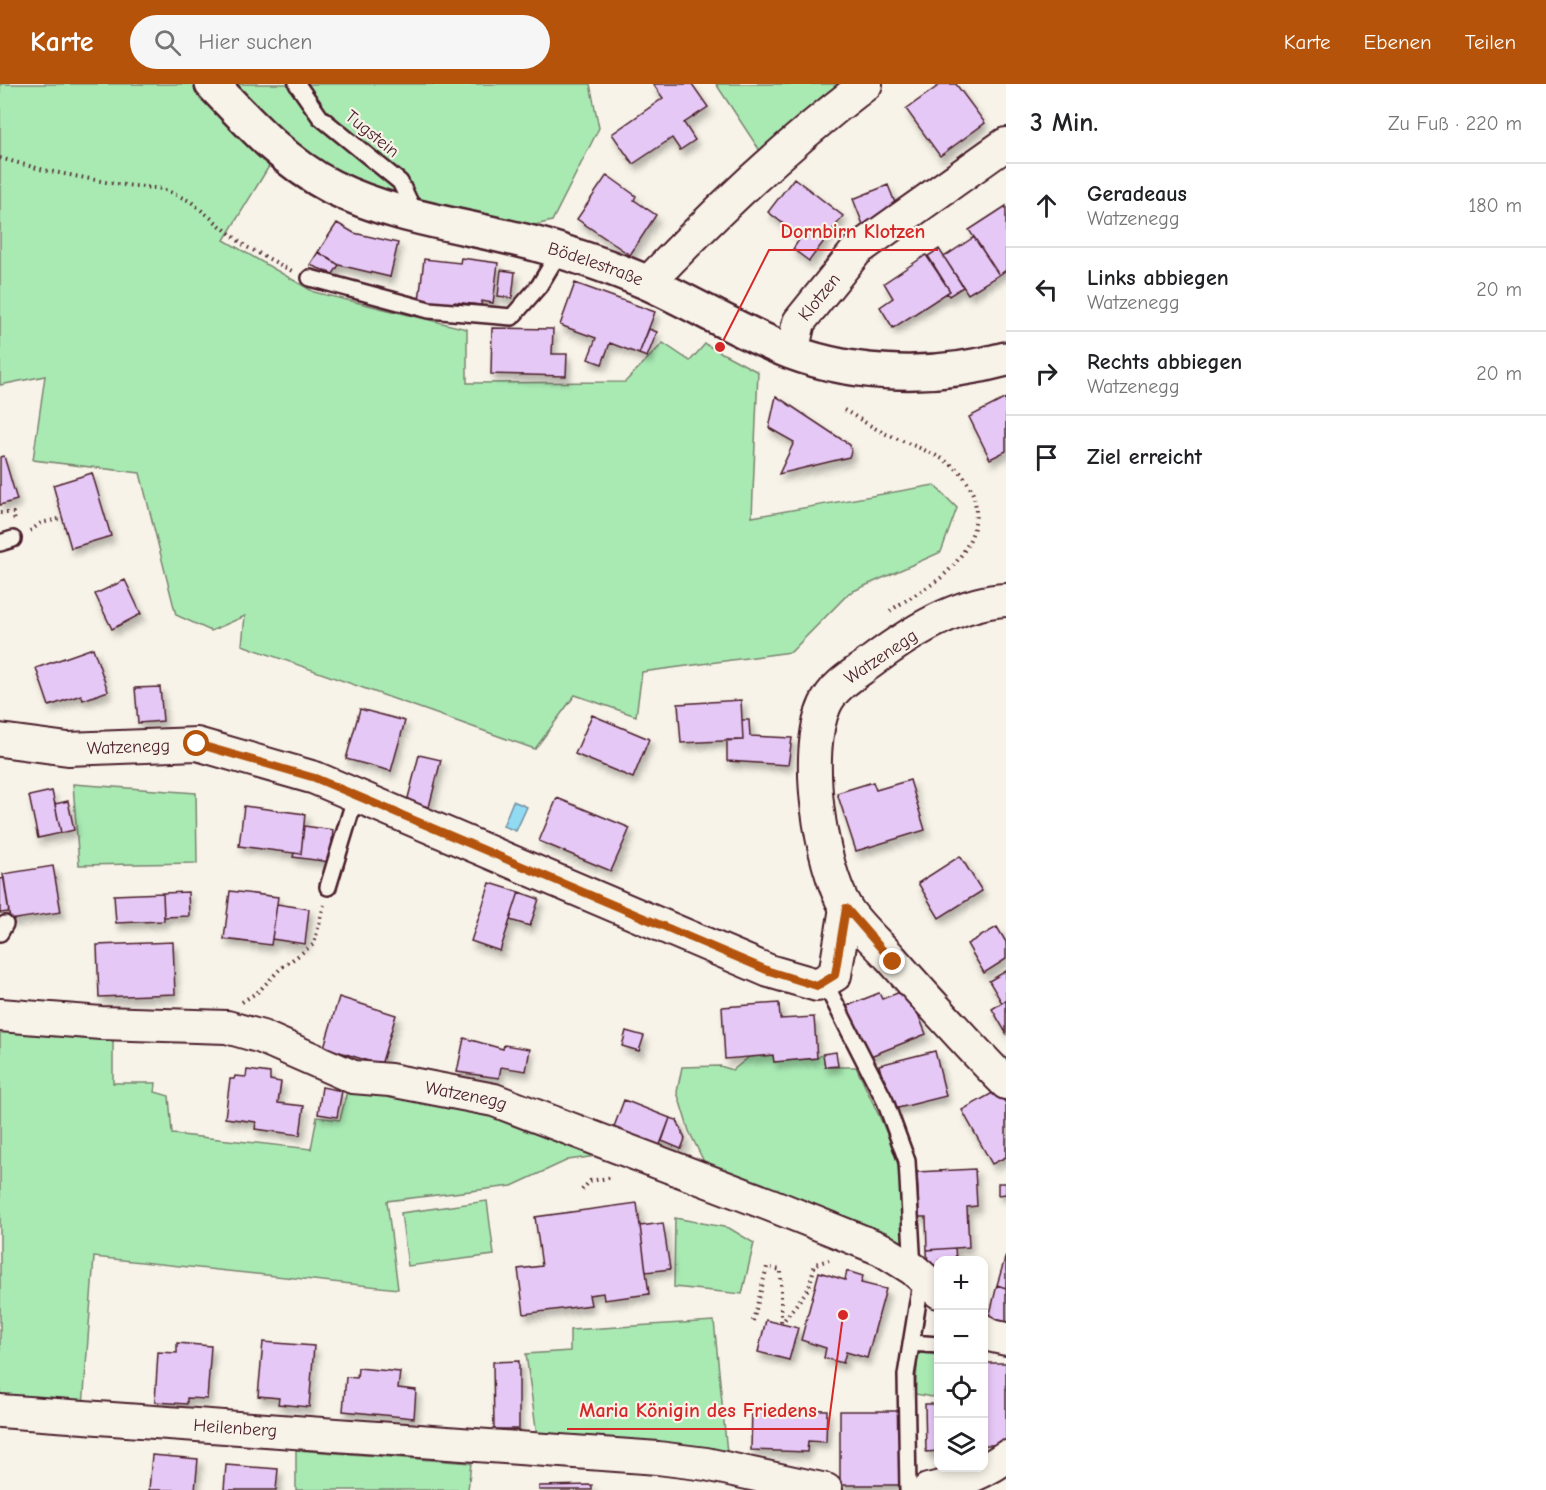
<!DOCTYPE html>
<html lang="de">
<meta charset="utf-8">
<style>
:root{--surface:#fff;--page:#f6f6f6;--text:#202124;--muted:#757577;--line:#e0e0e0;--accent:#b45309}
body{margin:0;font-family:"Comic Neue",sans-serif;background:var(--page);color:var(--text)}
.controls{position:absolute;right:18px;bottom:18px;display:grid;overflow:hidden;border-radius:12px;box-shadow:0 3px 9px #0003}
.controls button{width:54px;height:54px;display:grid;place-items:center;padding:0;border:0;border-bottom:2px solid var(--line);background:var(--surface);color:var(--text);font:30px sans-serif}
.stop{position:absolute;width:18px;height:18px;margin:-14px;border:4px solid #b45309;border-radius:50%;background:#fff}
.stop.end{background:#b45309;border-color:#fff;box-shadow:0 2px 6px #0008}
.list{margin:0;padding:0;list-style:none}
h2{display:flex;justify-content:space-between;align-items:center;height:78px;margin:0;padding:0 24px;font-size:26px}
h2 small{font-size:20px;font-weight:400;color:var(--muted)}
.list li{display:grid;grid-template-columns:39px 1fr auto;gap:18px;align-items:center;box-sizing:border-box;height:84px;padding:0 24px;border-top:2px solid var(--line)}
.list b{display:block;font-size:22px;white-space:nowrap}
.list p{margin:0;font-size:20px;white-space:nowrap;color:var(--muted)}
.list em{font-size:20px;font-style:normal;color:var(--muted)}
.icon{flex:none;width:33px;height:33px;fill:none;stroke:currentColor;stroke-width:2;stroke-linecap:round;stroke-linejoin:round}
.map{position:relative;flex:none;width:1006px;height:1406px;overflow:hidden}
header{display:flex;align-items:center;gap:36px;box-sizing:border-box;height:84px;padding:0 30px;background:var(--accent);color:#fff}
header strong{font-size:28px}
nav{display:flex;gap:33px;margin-inline-start:auto;font-size:21px}
.search{width:420px;height:54px;background:var(--page);display:flex;align-items:center;gap:15px;box-sizing:border-box;padding:0 21px;border-radius:33px;color:var(--muted);font-size:22px}
main{display:flex}
aside{flex:1;background:var(--surface)}
.map>svg:first-child{display:block}
.green{fill:#a9eab3;stroke:#7a846f;stroke-width:1.5}
.water{fill:#90daf2;stroke:#748fa2;stroke-width:1.5}
.building{fill:#e6c8f6;stroke:#4a1f2b;stroke-width:1.5;filter:url(#shadow)}
.lines{fill:none;stroke-linecap:round;stroke-linejoin:round}
.lane-casing{stroke:#4a1f2b;stroke-width:20}
.street-casing{stroke:#4a1f2b;stroke-width:36}
.secondary-casing{stroke:#4a1f2b;stroke-width:38}
.path{stroke:#4a1f2b;stroke-width:4;stroke-dasharray:1.5 4.5;stroke-linecap:butt}
.lane{stroke:#f7f3e8;stroke-width:15}
.street{stroke:#f7f3e8;stroke-width:32}
.secondary{stroke:#f7f3e8;stroke-width:33}
.route{stroke:#b45309;stroke-width:8}
.labels{text-anchor:middle;dominant-baseline:central;stroke-width:4.5;stroke-linejoin:round;paint-order:stroke}
.street-label{font-size:18px;fill:#4a1f2b;stroke:#f7f3e8}
.leader{fill:none;stroke:#d62828;stroke-width:2}
.callout-dot{fill:#d62828;stroke:#f7f3e8;stroke-width:2}
.callout-label{font-size:20px;text-anchor:middle;font-weight:bold;fill:#d62828;stroke:#f7f3e8;stroke-width:4.5;stroke-linejoin:round;paint-order:stroke}
</style>
<header>
<strong>Karte</strong>
<div class="search"><svg class="icon" aria-label="search" viewBox="0 0 24 24"><circle cx="10" cy="10" r="6"/><path d="M15 15l6 6"/></svg>Hier suchen</div>
<nav><a>Karte</a><a>Ebenen</a><a>Teilen</a></nav>
</header>
<main>
<div class="map">
<svg width="1006" height="1406" viewBox="0 0 1006 1406">
<defs>
<filter id="shadow"><feDropShadow dx="3.5" dy="6" stdDeviation="3" flood-color="#0004"/></filter>
</defs>
<rect width="100%" height="100%" fill="#f7f3e8"/>
<filter id="ink" filterUnits="userSpaceOnUse"><feTurbulence type="fractalNoise" baseFrequency=".0167" numOctaves="2"/><feDisplacementMap in="SourceGraphic" scale="12" xChannelSelector="R" yChannelSelector="G"/><feConvolveMatrix kernelMatrix="1 2 1 2 8 2 1 2 1" color-interpolation-filters="sRGB"/></filter>
<g filter="url(#ink)">
<path class="green" d="M0,0H590L599,44L552,137L535,141L357,103L285,56L224,156L314,208L467,245V299L625,298L663,259L690,277L705,260L758,288L752,433L934,401L957,424L941,468L849,509L791,568L642,588L636,632L575,611L535,665L242,561L245,532L211,547L176,531L140,389L33,376L45,292L0,301Z
M716,0H852L762,70Z
M73,700L196,709L197,779L79,781Z
M0,938L113,948V999H156L155,1008L169,1012L172,1050L311,1065L317,1033L340,1036L347,1007L385,1006L490,1025L611,1070L568,1076L512,1102L387,1117L398,1205L94,1173L83,1323L0,1320Z
M823,970L825,983H856C882,1040 917,1096 901,1161L708,1086L689,1047L677,1008L682,983L720,982L733,986L749,973L773,971L774,978L817,974Z
M487,1117L494,1171L408,1182L401,1129Z
M675,1134L729,1144L754,1159L742,1210L674,1203Z
M714,1237L727,1369L537,1352L526,1270L570,1267V1246Z
M918,1269L935,1270L938,1279V1309L932,1313L915,1310Z
M296,1366L471,1379L468,1406H296Z"/>
<path class="water" d="M513,717L527,723L516,747L503,742Z"/>
<path class="building" d="M653,0H692L708,23L684,39L695,56L680,66L672,54L633,80L612,50L663,14Z
M941,0H956L985,39L940,72L906,25Z
M607,91L636,112L634,116L656,131L630,171L577,135Z
M794,94L843,132L809,177L793,165L801,153L768,128Z
M888,101L899,129L864,143L853,115Z
M1006,122V186L999,191L969,146Z
M337,139L354,149L398,159L390,193L339,181L318,168Z
M974,153L999,191L968,210L944,173Z
M939,165L963,203L949,212L947,209L950,207L928,172Z
M318,168L339,181L333,190L310,181Z
M926,171L950,207L893,244L880,223L893,214L884,199Z
M461,174L498,179L493,219L482,217L481,221L455,218V221L419,217L424,175L460,179Z
M501,186L515,188L512,214L498,212Z
M575,199L655,228L639,270L610,259L602,280L588,275L596,254L560,241Z
M492,244L553,245L552,270H567L566,292L491,290Z
M649,245L657,248L647,273L639,270Z
M776,312L850,361L851,368L849,373L779,390L794,358L769,344Z
M1006,314V367L990,375L969,333Z
M4,372L17,416L0,421V373Z
M92,389L111,452L71,464L53,401Z
M125,496L141,530L112,545L95,510Z
M93,564L108,607L83,616L81,611L49,622L36,584Z
M160,603L163,637L138,639L135,604Z
M741,616L743,656L681,659L678,620Z
M360,625L405,637L391,687L346,675Z
M592,631L649,655L633,694L575,670Z
M742,636H749L750,652L792,654L788,681L727,677V656H743Z
M419,671L441,676L429,723L407,718Z
M910,696L925,746L856,767L837,709L873,698L876,706Z
M52,707L61,749L38,754L29,712Z
M557,714L630,744L611,787L539,757Z
M68,717L74,746L61,749L55,720Z
M244,722L305,730L301,770L239,762Z
M304,742L333,746L330,778L293,773L294,769L301,770Z
M960,772L982,807L939,834L918,799Z
M53,782L61,828L10,836L3,790Z
M4,794L9,828L0,829V795Z
M490,799L519,808L500,867L471,857Z
M230,807L278,813L271,861L224,855Z
M188,808L189,832L164,833L163,809Z
M519,808L539,815L530,842L510,836Z
M163,809L164,837L116,839L114,811Z
M277,820L309,825L305,860L272,855Z
M997,843L1006,858V875L984,889L967,860Z
M173,858L175,910L99,913L97,861Z
M1006,887V916L1002,919L989,897Z
M908,905L926,950L868,973L847,922L879,909L882,915Z
M339,913L396,931L381,981L324,963Z
M1006,916V949L992,925Z
M779,919L780,935L814,933L817,974L774,978L773,971L725,975L722,923Z
M626,947L644,952L639,967L622,962Z
M464,954L503,965L504,961L530,965L526,987L501,983L499,994L457,988Z
M935,967L946,1012L890,1026L879,981Z
M836,968L838,982L825,983L823,970Z
M247,986L270,989V996L281,998L278,1019L304,1022L300,1051L255,1045L256,1038L225,1034L230,995H234L235,992L246,993Z
M322,1003L342,1007L337,1033L318,1030Z
M998,1006L1006,1020V1073L992,1080L962,1026Z
M624,1016L670,1034L658,1066L612,1048Z
M670,1034L677,1036L685,1055L681,1065L662,1057Z
M975,1085L977,1122L967,1123L969,1163L927,1166L926,1133H919L917,1088Z
M998,1099H1006V1110L998,1111Z
M637,1119L649,1210L604,1216L603,1209L589,1211L591,1221L524,1230L518,1185L542,1182L535,1133Z
M663,1139L670,1185L646,1188L640,1142Z
M955,1164L956,1176H939V1184L928,1185L927,1166Z
M1006,1171V1204L997,1201Z
M847,1187L863,1192L861,1199L886,1205L867,1274L846,1268L843,1279L824,1274L826,1264L801,1256L819,1188L845,1196Z
M997,1201L1006,1204V1247L987,1242Z
M766,1236L798,1244L789,1276L758,1268Z
M263,1258L314,1262L309,1323L278,1320L279,1314L258,1312Z
M177,1259L211,1262L207,1315L187,1314V1320L155,1318L158,1268L177,1269Z
M519,1277V1345H494L493,1278Z
M984,1279H1006V1361H985L984,1366Z
M358,1284L400,1288L398,1304L416,1306L414,1334L343,1327L346,1293L357,1294Z
M925,1320H939V1367L926,1368Z
M752,1324L827,1326L826,1358L808,1357L807,1368L751,1366Z
M840,1327H900V1401H840Z
M152,1371L198,1375L195,1406H149Z
M226,1381L278,1385L276,1406H224Z
M592,1401V1406H539V1402Z"/>
<g class="lines">
<g class="lane-casing">
<path id="lane" d="M297,0L320,33L400,98L416,131
M310,194L429,226L512,233L539,202L560,167
M0,459L13,455
M328,803L356,711
M0,849L5,840
M817,901L831,911L885,1017L907,1077L913,1185
M911,1259L939,1261
M908,1406L906,1291L922,1193"/>
</g>
<g class="street-casing">
<g id="street">
<path d="M648,199C716,127 787,60 866,0"/>
<path id="s1" d="M792,268L799,238L857,166L1006,60"/>
<path d="M1006,516C958,518 909,549 871,578C855,590 834,601 825,621C803,668 820,780 846,824C857,841 875,857 889,872C927,915 965,958 1006,999"/>
<path id="s2" d="M0,656L68,665L197,660L315,694L769,887L817,901L835,891L846,824"/>
<path id="s3" d="M0,931L101,939L227,943L262,953L353,993L390,996L494,1016L771,1121L881,1165L913,1185L939,1208"/>
<path d="M984,1247L988,1251L1006,1255"/>
<path id="s4" d="M0,1327L658,1374L706,1380L826,1406"/>
<path d="M928,1406C956,1400 983,1389 1006,1373"/>
</g>
</g>
<g class="secondary-casing">
<g id="secondary">
<path id="s5" d="M212,0C248,38 285,79 332,103C405,139 487,143 563,168C592,177 621,187 648,199C696,221 742,249 791,268C858,293 938,294 1006,275"/>
</g>
</g>
<path class="path" d="M0,74L44,86L116,100L163,105L190,117L245,162L292,187
M844,326C857,333 870,342 884,349C907,360 949,372 964,393C989,427 971,466 944,491C932,502 905,516 890,527
M0,429H13L15,437
M30,447L41,439L63,434
M242,918L259,907L281,884L314,860L324,821
M582,1106L590,1097L613,1093
M753,1237L767,1183L781,1186V1239
M781,1240L809,1204L815,1180L829,1176"/>
<use href="#lane" class="lane"/>
<use href="#street" class="street"/>
<use href="#secondary" class="secondary"/>
</g>
</g>
<g class="lines" filter="url(#ink)">
<path class="route" d="M197,660L315,694L769,887L817,902L835,891L846,824L893,878"/>
</g>
<g class="labels">
<g class="street-label">
<text transform="translate(372 50) rotate(39)">Tugstein</text>
<text stroke="none"><textPath href="#s5" startOffset="434">Bödelestraße</textPath></text>
<text stroke="none"><textPath href="#s1" startOffset="63">Klotzen</textPath></text>
<text transform="translate(881 573) rotate(-34)">Watzenegg</text>
<text stroke="none"><textPath href="#s2" startOffset="129">Watzenegg</textPath></text>
<text stroke="none"><textPath href="#s3" startOffset="478">Watzenegg</textPath></text>
<text stroke="none"><textPath href="#s4" startOffset="236">Heilenberg</textPath></text>
</g>
</g>
<path class="leader" d="M720 263L769 166H938M843 1231L828 1345H567"/>
<g class="callout-dot">
<circle cx="720" cy="263" r="6"/>
<circle cx="843" cy="1231" r="6"/>
</g>
<g class="callout-label">
<text x="853" y="154">Dornbirn Klotzen</text>
<text x="698" y="1333">Maria Königin des Friedens</text>
</g>
</svg>
<div class="controls">
<button>+</button>
<button>−</button>
<button><svg class="icon" aria-label="locate" viewBox="0 0 24 24"><circle cx="12" cy="12" r="6"/><path d="M12 2v4M12 18v4M2 12h4M18 12h4"/></svg></button>
<button><svg class="icon" aria-label="layers" viewBox="0 0 24 24"><path d="M12 4l9 5-9 5-9-5zM3 14l9 5 9-5"/></svg></button>
</div>
<div class="stop" style="left:197px;top:660px"></div>
<div class="stop end" style="left:893px;top:878px"></div>
</div>
<aside>
<h2>3 Min.<small>Zu Fuß · 220 m</small></h2>
<ul class="list">
<li><svg class="icon" aria-label="ahead" viewBox="0 0 24 24"><path d="M12 20V5M6 11l6-6 6 6"/></svg><div><b>Geradeaus</b><p>Watzenegg</p></div><em>180 m</em></li>
<li><svg class="icon" aria-label="left" viewBox="0 0 24 24"><path d="M17 20v-9H6M10 6l-5 5 5 5"/></svg><div><b>Links abbiegen</b><p>Watzenegg</p></div><em>20 m</em></li>
<li><svg class="icon" aria-label="right" viewBox="0 0 24 24"><path d="M7 20v-9h11M14 6l5 5-5 5"/></svg><div><b>Rechts abbiegen</b><p>Watzenegg</p></div><em>20 m</em></li>
<li><svg class="icon" aria-label="arrive" viewBox="0 0 24 24"><path d="M6 21V4h12l-3 4 3 4H6"/></svg><div><b>Ziel erreicht</b></div></li>
</ul>
</aside>
</main>
